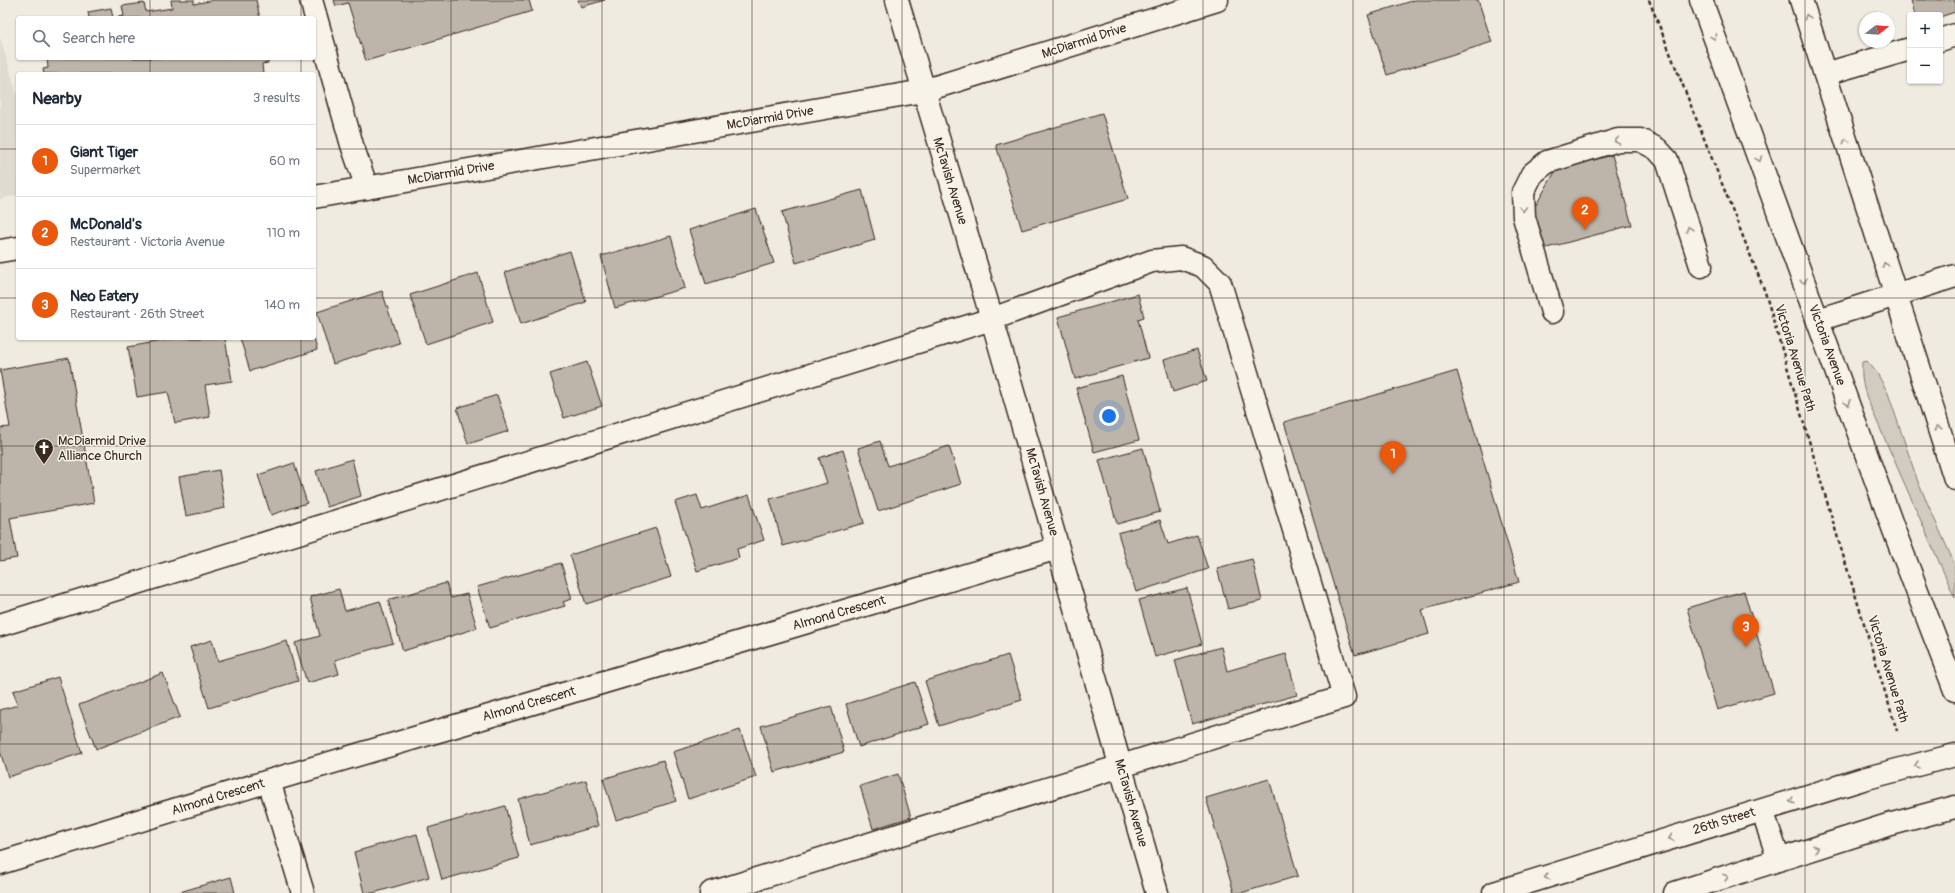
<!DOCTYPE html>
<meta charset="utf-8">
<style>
:root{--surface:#fff;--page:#f6f6f7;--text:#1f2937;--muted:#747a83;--line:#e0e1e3;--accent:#ea580c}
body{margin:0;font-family:Pangolin,sans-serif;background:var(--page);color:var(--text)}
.controls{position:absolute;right:12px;top:12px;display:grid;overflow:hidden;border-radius:4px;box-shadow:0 1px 3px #0004}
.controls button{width:36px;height:36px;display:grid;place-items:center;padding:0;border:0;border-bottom:1px solid var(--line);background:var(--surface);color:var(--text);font:20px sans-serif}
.compass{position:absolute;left:1859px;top:12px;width:36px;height:36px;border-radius:50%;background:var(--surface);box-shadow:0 1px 3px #0004;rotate:73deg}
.you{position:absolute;left:1109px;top:416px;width:14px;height:14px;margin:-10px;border:3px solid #fff;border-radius:50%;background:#1a73e8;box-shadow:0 0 0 6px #1a73e833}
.badge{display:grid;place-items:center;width:26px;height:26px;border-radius:50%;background:var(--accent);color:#fff;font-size:13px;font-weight:700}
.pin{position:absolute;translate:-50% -33px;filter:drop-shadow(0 1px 2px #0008)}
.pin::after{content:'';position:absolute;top:21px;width:14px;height:12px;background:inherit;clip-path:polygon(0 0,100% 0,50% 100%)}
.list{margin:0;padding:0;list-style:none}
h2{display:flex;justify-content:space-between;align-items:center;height:52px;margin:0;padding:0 16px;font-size:17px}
h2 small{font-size:13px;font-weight:400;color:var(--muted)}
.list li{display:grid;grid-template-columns:26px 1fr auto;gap:12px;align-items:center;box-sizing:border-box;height:72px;padding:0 16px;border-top:1px solid var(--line)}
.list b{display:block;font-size:15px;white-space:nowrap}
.list p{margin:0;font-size:13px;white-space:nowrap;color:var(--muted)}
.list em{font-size:13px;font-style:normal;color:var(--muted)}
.icon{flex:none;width:22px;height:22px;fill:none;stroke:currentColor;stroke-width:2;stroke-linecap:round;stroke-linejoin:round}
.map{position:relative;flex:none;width:1955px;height:893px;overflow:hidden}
.search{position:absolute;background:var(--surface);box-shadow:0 1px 3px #0004;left:16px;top:16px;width:300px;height:44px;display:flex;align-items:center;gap:10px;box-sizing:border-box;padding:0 14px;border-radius:4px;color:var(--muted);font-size:15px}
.panel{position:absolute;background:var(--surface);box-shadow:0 1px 3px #0004;left:16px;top:72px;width:300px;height:268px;border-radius:4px}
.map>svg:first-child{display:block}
.built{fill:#e0dbd0}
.green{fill:#d1cbc0;stroke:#867a6f}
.building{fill:#bdb5aa;stroke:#3b2a1e}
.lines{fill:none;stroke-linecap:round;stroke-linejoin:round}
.minor-casing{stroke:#3b2a1e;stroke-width:25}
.major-casing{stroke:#3b2a1e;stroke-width:25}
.path{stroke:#3b2a1e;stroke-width:2.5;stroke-dasharray:4 3;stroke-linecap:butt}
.minor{stroke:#f7f3e8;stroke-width:22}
.major{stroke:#f7f3e8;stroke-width:22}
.oneway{stroke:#998e83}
.grid{fill:none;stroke:#3b2a1e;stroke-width:1;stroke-opacity:0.55}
.labels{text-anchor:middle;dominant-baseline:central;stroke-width:3;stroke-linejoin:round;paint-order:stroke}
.street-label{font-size:13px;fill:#3b2a1e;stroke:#f7f3e8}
.poi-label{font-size:13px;fill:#3b2a1e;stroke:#f7f3e8;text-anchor:start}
</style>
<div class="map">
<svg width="1955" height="893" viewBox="0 0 1955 893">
<rect width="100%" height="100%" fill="#efebe0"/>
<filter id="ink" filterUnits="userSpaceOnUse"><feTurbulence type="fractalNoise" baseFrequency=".025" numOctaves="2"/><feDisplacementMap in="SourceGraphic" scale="8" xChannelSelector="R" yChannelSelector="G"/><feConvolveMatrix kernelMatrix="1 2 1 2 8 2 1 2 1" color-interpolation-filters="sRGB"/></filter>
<g filter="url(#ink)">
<path class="built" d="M0,37L18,98V195L0,199Z"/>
<path class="green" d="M1867,361L1877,373L1888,393L1918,482L1955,565V598L1868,401C1863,388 1861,377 1862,362Z"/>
<path class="building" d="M171,0H194V4L214,0H256L260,18H89L88,12L111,8L113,18L124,16L122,6L144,3L146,12L172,8Z
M334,0H529L532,11L366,61L348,3L336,6Z
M578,0H605L581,7Z
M1415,0H1478L1492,42L1387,75L1368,15Z
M1911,0H1955V12L1940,17V15H1915Z
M47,58H267L268,63L262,64L263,74H44L43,69L48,68Z
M1102,113L1128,199L1022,230L996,145Z
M1612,155L1632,225L1543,249L1533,210L1556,170Z
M862,190L875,240L796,263L782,212Z
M756,209L774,263L706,284L689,230Z
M671,236L685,288L615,308L601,256Z
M570,251L586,302L521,324L505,272Z
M478,273L493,322L426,344L410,295Z
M382,291L399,343L333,364L317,312Z
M1138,294L1144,317L1138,319L1148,358L1075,379L1058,317Z
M178,338H225L232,381L205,385L210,417L175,423L168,392L137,397L128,347Z
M240,338H314L317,350L250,371Z
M1197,350L1207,381L1173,392L1164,360Z
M69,358L94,503L10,518L17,558L0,561V428L10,427L0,370Z
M587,362L602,406L564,418L550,374Z
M1457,371L1519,582L1422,610L1429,634L1355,655L1284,422Z
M1122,376L1139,440L1094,452L1076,388Z
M497,395L509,431L468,444L457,408Z
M880,441L888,466L949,446L961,484L878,511L858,448Z
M1143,448L1160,512L1117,524L1099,460Z
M843,450L864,523L783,546L770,499L827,483L819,458Z
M352,459L361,496L327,507L316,471Z
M294,463L307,503L271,515L258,475Z
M219,470L225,508L186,516L179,477Z
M697,495L702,510L749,495L764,540L737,549L739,558L697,571L675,502Z
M1160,520L1168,544L1197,535L1208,569L1136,592L1118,533Z
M656,528L671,577L586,604L570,555Z
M1252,559L1262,601L1228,609L1217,568Z
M561,563L572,599L563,602L565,606L490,628L477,587Z
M446,583L451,598L467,594L477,628L403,651L388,600Z
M1187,588L1202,644L1155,657L1139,600Z
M339,589L345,611L380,601L393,643L335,660L339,674L307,683L295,643L320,636L310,597Z
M1744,591L1774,693L1717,710L1687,608Z
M212,640L218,661L287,641L298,681L209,708L190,647Z
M1221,647L1227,671L1286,654L1297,695L1192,724L1175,660Z
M1008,655L1022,700L939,726L925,681Z
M163,673L180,717L96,749L79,705Z
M58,677L82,753L8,777L0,751V710L18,705L13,691Z
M915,682L929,724L859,747L846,704Z
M831,706L844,752L774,772L761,726Z
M740,730L756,777L688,799L673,752Z
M663,760L676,801L616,820L603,779Z
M898,774L911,817L873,829L860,786Z
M1269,779L1298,876L1241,893H1234L1206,798Z
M586,780L598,826L530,845L518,799Z
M505,806L519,858L442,880L428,828Z
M417,834L429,877L373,893H364L354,852Z
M231,877L235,893H176Z"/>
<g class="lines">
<g class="minor-casing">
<path id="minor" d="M311,0L352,145L367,188
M897,0L992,319L1157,893
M1940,40L1955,35
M1825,74L1910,49
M314,197L923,91L1217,0
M0,251L18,248
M1552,312L1524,217L1523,192L1532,174L1547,162L1618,140H1640L1657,149L1667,160L1701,266
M1818,320L1955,276
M0,625L992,319L1152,261L1181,258L1203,266L1220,283L1344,697L711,893
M269,781L303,893
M1762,810L1779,860
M0,863L269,781L1058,548
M1494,893L1863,779L1955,755
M1675,893L1888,825L1955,807"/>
</g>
<g class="major-casing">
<path id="major" d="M1701,0L1895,533L1955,690
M1801,0L1955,479"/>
</g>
<path class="path" d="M1649,0L1765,292L1839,542L1897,731"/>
<use href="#minor" class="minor"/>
<use href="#major" class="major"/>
</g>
<defs><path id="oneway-chevron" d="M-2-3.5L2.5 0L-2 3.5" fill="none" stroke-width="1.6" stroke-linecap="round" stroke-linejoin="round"/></defs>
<g class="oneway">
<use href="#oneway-chevron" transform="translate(1807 17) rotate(-108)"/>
<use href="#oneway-chevron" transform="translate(1714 37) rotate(70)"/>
<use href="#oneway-chevron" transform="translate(1617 141) rotate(170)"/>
<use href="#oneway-chevron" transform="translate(1846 141) rotate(-107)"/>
<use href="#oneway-chevron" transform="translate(1759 159) rotate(70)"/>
<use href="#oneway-chevron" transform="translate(1523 209) rotate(88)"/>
<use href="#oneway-chevron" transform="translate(1689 229) rotate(-108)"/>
<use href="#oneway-chevron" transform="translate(1885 265) rotate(-108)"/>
<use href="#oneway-chevron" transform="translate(1804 281) rotate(70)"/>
<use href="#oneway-chevron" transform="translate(1848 403) rotate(70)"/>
<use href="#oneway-chevron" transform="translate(1938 428) rotate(-108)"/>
<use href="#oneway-chevron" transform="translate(1917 765) rotate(165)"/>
<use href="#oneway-chevron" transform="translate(1792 801) rotate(163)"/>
<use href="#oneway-chevron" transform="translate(1671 838) rotate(163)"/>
<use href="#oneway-chevron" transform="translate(1816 848) rotate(-18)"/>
<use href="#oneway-chevron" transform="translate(1547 877) rotate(163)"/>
<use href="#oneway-chevron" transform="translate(1726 877) rotate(-18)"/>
</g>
</g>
<path class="grid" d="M150,0V18M301,0V18M451,0V893M602,0V893M752,0V893M902,0V893M1053,0V893M1203,0V893M1353,0V893M1504,0V893M1654,0V893M1805,0V893M150,58V74M301,58V74M0,149H18M314,149H1955M0,298H18M314,298H1955M150,338V893M301,338V893M0,446H1955M0,595H1955M0,744H1955"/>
<defs>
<g id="church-pin" transform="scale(1)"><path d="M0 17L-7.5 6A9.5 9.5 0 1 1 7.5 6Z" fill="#3b2a1e" stroke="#f7f3e8"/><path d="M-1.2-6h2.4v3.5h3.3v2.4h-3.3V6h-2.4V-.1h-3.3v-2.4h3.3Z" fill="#fff"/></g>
</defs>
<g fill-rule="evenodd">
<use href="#church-pin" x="44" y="448"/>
</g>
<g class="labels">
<g class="street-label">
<text transform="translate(1084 41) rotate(-18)">McDiarmid Drive</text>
<text transform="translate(770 118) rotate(-10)">McDiarmid Drive</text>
<text transform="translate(451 173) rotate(-10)">McDiarmid Drive</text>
<text transform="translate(950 181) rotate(73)">McTavish Avenue</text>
<text transform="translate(1827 345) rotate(70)">Victoria Avenue</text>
<text transform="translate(1795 358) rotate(73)">Victoria Avenue Path</text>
<text transform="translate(1042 492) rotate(74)">McTavish Avenue</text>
<text transform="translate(839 613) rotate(-16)">Almond Crescent</text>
<text transform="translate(1888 669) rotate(73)">Victoria Avenue Path</text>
<text transform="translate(529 704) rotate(-16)">Almond Crescent</text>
<text transform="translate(218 797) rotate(-17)">Almond Crescent</text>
<text transform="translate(1131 803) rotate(74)">McTavish Avenue</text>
<text transform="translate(1724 821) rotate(-17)">26th Street</text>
</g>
<g class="poi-label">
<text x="58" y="441">McDiarmid Drive<tspan x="58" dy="15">Alliance Church</tspan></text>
</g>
</g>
</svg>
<div class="controls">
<button>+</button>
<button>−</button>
</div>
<svg class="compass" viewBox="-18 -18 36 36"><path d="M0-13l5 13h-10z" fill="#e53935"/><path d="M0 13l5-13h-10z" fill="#747a83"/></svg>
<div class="you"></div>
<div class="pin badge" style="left:1393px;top:474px">1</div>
<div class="pin badge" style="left:1585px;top:230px">2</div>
<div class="pin badge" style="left:1746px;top:647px">3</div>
<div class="search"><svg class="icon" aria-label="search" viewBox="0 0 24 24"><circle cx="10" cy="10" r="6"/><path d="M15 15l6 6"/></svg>Search here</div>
<section class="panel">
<h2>Nearby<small>3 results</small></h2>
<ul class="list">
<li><span class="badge">1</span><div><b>Giant Tiger</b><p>Supermarket</p></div><em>60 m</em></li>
<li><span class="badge">2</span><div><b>McDonald's</b><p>Restaurant · Victoria Avenue</p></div><em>110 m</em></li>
<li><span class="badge">3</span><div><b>Neo Eatery</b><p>Restaurant · 26th Street</p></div><em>140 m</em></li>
</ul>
</section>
</div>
